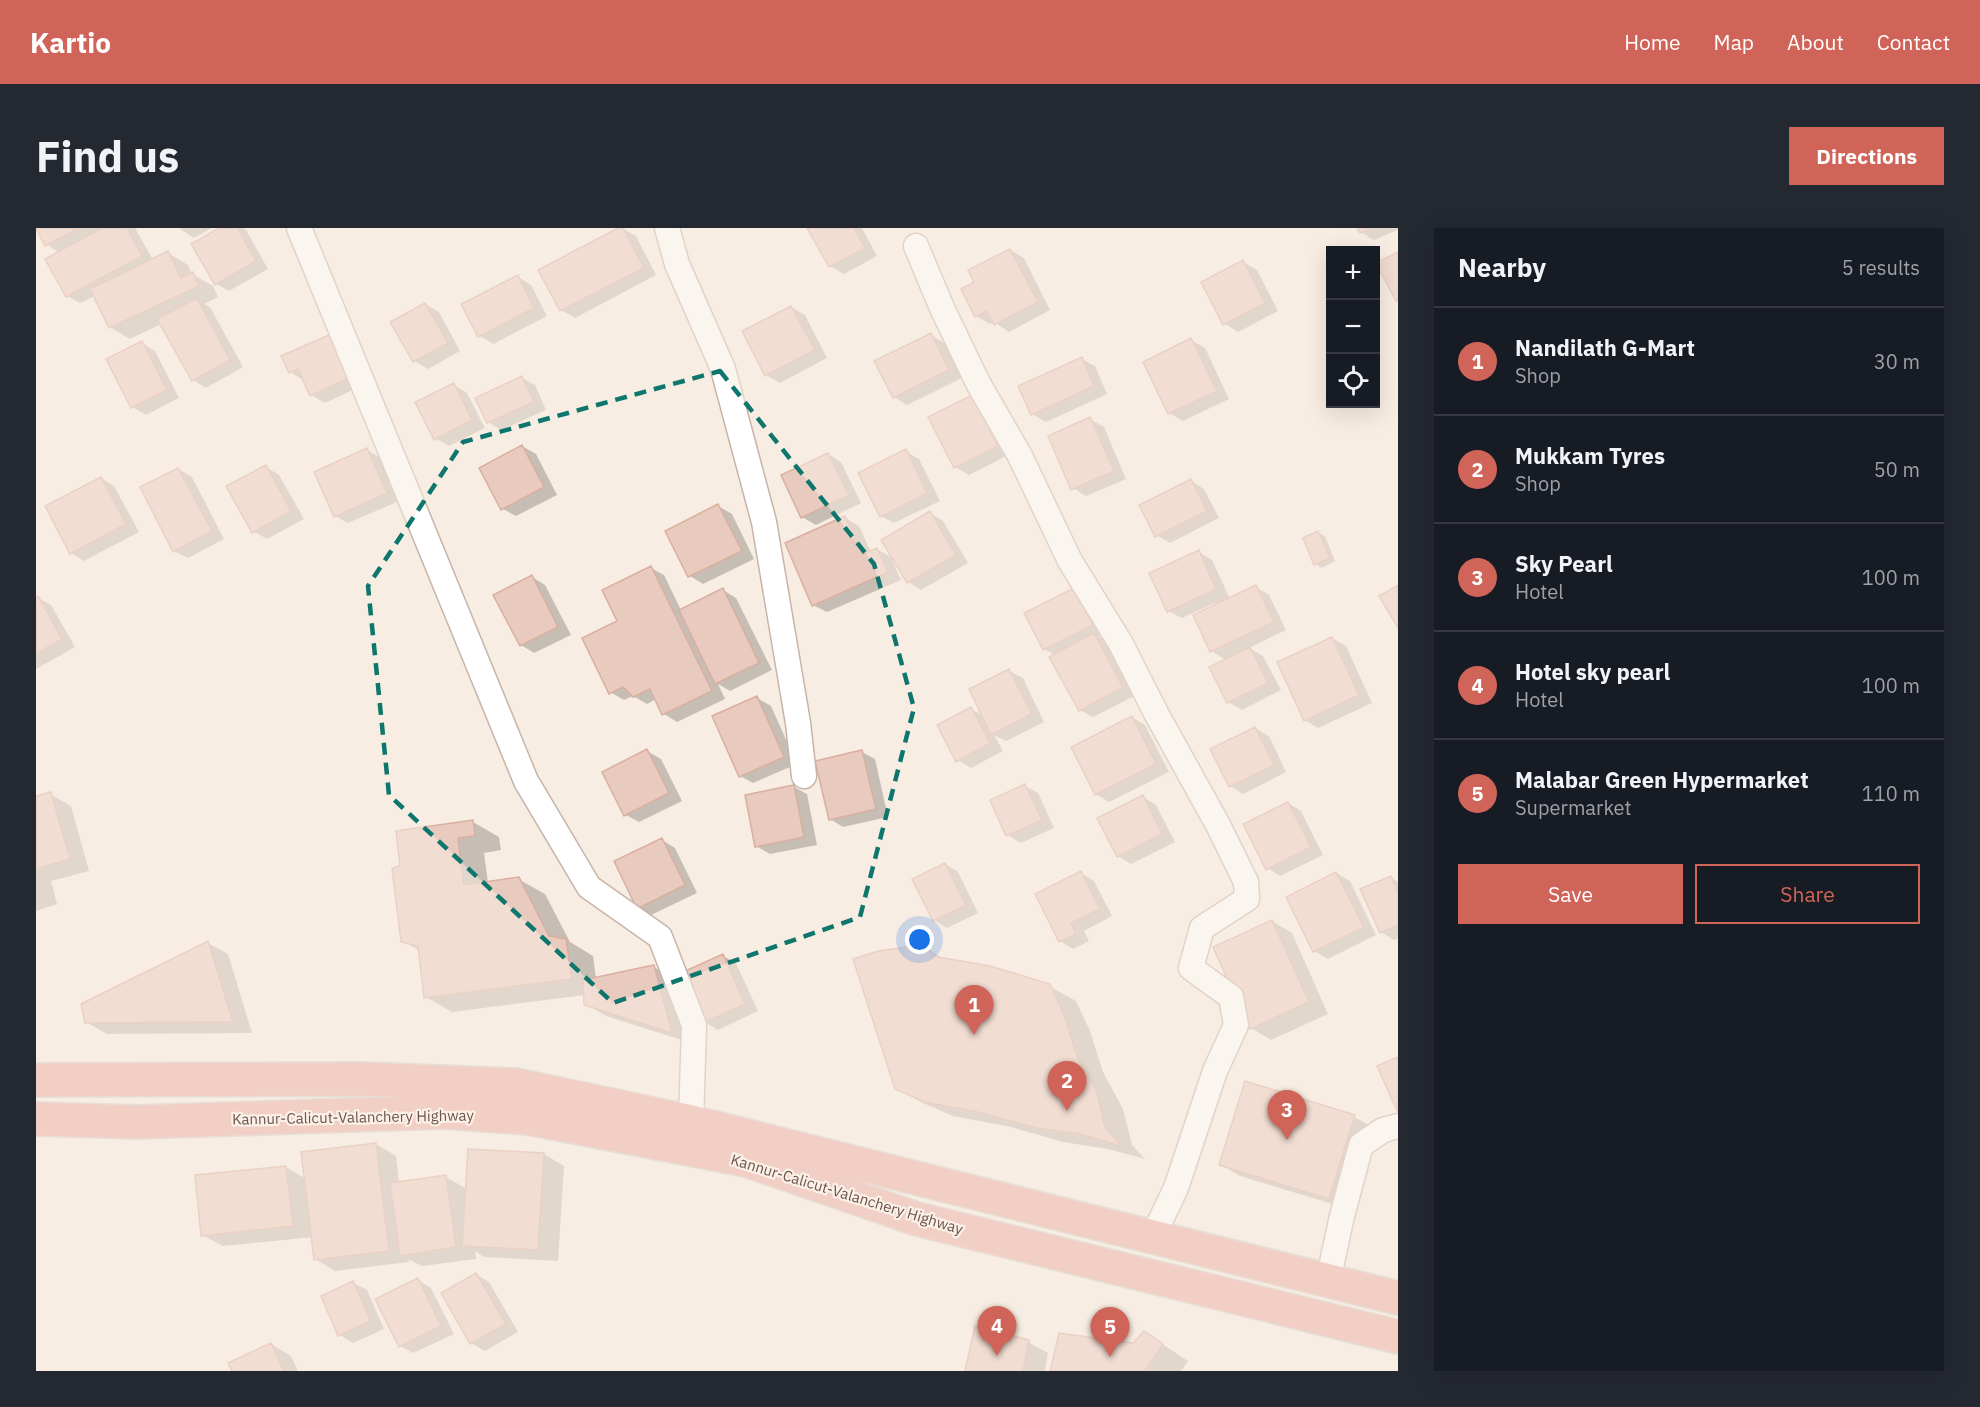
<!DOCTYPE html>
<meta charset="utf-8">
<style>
:root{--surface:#171b24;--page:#242831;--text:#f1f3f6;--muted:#9ea1a6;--line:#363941;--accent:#d16458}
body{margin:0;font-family:"IBM Plex Sans",sans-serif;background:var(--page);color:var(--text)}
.controls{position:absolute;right:18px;top:18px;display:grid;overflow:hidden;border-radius:0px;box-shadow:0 6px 24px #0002}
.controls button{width:54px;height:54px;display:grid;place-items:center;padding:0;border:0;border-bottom:2px solid var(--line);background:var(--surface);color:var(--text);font:30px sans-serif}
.you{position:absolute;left:884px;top:712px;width:21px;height:21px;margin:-15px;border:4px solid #fff;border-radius:50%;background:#1a73e8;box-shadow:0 0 0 9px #1a73e833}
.badge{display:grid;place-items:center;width:39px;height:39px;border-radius:50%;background:var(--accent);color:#fff;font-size:20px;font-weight:700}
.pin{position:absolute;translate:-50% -50px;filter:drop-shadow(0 2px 3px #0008)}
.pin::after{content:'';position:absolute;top:32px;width:21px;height:18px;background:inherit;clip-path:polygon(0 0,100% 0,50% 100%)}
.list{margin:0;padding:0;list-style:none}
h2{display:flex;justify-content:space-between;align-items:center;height:78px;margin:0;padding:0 24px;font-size:26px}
h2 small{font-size:20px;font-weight:400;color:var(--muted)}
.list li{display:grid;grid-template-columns:39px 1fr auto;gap:18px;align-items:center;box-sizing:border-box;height:108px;padding:0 24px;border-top:2px solid var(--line)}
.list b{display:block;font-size:22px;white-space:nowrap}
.list p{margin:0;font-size:20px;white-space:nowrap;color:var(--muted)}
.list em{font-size:20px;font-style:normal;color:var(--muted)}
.actions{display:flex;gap:12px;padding:18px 24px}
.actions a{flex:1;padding:14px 0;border:2px solid var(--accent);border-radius:0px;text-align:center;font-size:21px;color:var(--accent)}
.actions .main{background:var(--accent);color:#fff}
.icon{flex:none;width:33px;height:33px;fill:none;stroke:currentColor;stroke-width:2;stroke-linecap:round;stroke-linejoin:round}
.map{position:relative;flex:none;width:1362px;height:1143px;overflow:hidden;border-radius:0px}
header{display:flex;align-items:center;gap:36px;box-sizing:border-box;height:84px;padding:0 30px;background:var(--accent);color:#fff}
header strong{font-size:28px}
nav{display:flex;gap:33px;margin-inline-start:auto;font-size:21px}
.intro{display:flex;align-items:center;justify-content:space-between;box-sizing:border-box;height:144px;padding:0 36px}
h1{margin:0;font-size:42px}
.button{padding:15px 27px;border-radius:0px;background:var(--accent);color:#fff;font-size:21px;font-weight:700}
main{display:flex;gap:36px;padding:0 36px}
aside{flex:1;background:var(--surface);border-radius:0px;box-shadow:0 6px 24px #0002}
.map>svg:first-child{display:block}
.shadow{fill:#0003}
.building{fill:#e9cabe;stroke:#daafa0;stroke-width:1.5}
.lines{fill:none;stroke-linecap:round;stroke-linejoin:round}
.street-casing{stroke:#c7b4ab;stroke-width:27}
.highway-casing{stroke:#d3ccc9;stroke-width:36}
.street{stroke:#fff;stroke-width:24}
.highway{stroke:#eaaba1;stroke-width:33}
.marked{fill:none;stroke:#0f766e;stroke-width:4.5;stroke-dasharray:12 8;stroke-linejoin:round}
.labels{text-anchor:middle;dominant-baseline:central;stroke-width:4.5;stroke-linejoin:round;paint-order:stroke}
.street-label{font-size:15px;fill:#6c544c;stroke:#fcf1e7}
</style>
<header>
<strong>Kartio</strong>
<nav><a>Home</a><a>Map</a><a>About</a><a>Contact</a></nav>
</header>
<div class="intro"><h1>Find us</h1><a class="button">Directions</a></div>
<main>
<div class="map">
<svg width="1362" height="1143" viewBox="0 0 1362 1143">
<rect width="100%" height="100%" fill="#f8ede2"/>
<path class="shadow" d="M2,0H99L117,32L132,25L152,37L156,46L177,58L182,69L168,76L174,79L207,139L170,160L157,152L125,96L94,111L74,99L59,68L44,75L31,68L24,25L10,16Z
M143,0H176L158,10Z
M186,0H207L210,2L232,41L193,63L180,56Z
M586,0L600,8L620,47L539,90L525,82Z
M773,0H826L841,28L808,46L794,38Z
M1323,0H1362V2L1338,12L1325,4Z
M974,22L988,30L1014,82L973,104L958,94L954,96L940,88V54Z
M1207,34L1221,42L1242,83L1202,104L1189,96Z
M482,49L495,57L511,88L457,116L444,108Z
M389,76L403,84L424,123L392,141L378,133L357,95Z
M755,79L769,87L791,130L744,155L730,147L708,104Z
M895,107L908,115L926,150L871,177L858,169Z
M292,108L306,116L325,158L289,175L275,167L267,152L254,144Z
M1155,112L1169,120L1193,171L1147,193L1133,185Z
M106,115L119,123L143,170L110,187L96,179L72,132Z
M1045,131L1059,138L1071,166L1010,194L996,186Z
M486,150L499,157L510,182L465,202L452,194Z
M418,157L431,165L449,200L413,218L399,210Z
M936,169L974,226L933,247L919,239Z
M1054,191L1068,199L1090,251L1050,268L1037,260Z
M486,218L500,226L521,267L480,288L467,281Z
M331,222L345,230L363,273L312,295L299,288Z
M869,223L883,231L904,273L858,295L845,288Z
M792,226L805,234L825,275L780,297L766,289Z
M230,239L243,247L268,291L231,311L217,303Z
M142,241L156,249L188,311L152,330L138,323Z
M65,250L78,258L103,304L48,333L35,325Z
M1155,253L1168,261L1183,290L1134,315L1120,307Z
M682,278L696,286L718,331L667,356L654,348L631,303Z
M894,285L907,293L932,335L885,362L872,354L858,331L856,332L865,352L791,384L777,377L809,290L823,298L835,324L841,321L858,331Z
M1282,305L1289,308L1299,333L1286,340L1279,336Z
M1162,324L1176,332L1194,371L1220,359L1233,367L1250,402L1213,420L1227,428L1245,462L1206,482L1192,474L1190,432L1175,423L1179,375L1146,390L1132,383Z
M615,340L628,347L645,382L687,362L700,370L736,442L694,463L682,456L689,471L641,494L628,486L620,471L611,476L597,468L588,472L574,464L583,393Z
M496,349L509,357L535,407L498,425L485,417Z
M1038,361L1069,404L1062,408L1072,414L1100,467L1057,489L1044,482L1019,427L1008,421Z
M0,370H2L15,377L39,419L0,441Z
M1296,410L1310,418L1336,475L1282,500L1269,492Z
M973,443L987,450L1008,494L970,513L958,507L967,523L935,540L922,532L935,481L948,488Z
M721,470L735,478L761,536L717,555L704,548Z
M1096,489L1109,497L1133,544L1073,574L1060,566Z
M1219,500L1233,508L1250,544L1207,566L1194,558Z
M611,523L625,531L646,573L603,594L590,587Z
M826,524L839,531L852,589L807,599L794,591Z
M989,558L1002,565L1018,600L985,615L971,607Z
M758,559L771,566L781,617L734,626L720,618Z
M14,566L35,578L53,643L15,653L21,676L0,683V570Z
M1107,569L1120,577L1139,614L1095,636L1082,628Z
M1252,575L1265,583L1287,627L1244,648L1231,640Z
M437,594L463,609L465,622L448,625L452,655L482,651L509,666L534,714L557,728L560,751L618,739L638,751L655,815L570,788L550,776L549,767L416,784L390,769L384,723L367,713L366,640Z
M626,612L639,620L661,665L615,687L602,680Z
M909,636L922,644L942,685L911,700L898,692Z
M1045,645L1058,653L1076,688L1048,703L1053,713L1037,721L1024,713Z
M1300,645L1314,653L1340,707L1292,731L1278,723Z
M1354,649L1362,654V710L1358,712L1345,704Z
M1236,693L1256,705L1292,786L1235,812L1215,800Z
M172,715L192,726L216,805L71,806L50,794Z
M886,718L911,733L1013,758L1040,773L1054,803L1067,844L1087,881L1096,917L1109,931L1072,921L1027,914L975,899L917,888L887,875L860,860Z
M687,728L700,735L722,783L682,802L669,794Z
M1318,889L1339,900L1313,981L1204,948L1184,936Z
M340,916L360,928L363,955L410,949L431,961L508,926L528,938L522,1033L448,1029L439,1023L440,1031L386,1038L372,1031L373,1034L299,1043L279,1031L277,1009L187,1018L166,1007L250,939L270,951Z
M440,1046L453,1054L482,1104L449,1123L435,1115Z
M382,1052L395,1060L418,1106L377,1125L364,1118Z
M317,1055L331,1062L348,1101L317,1115L304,1107Z
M1108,1104L1152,1133L1145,1143H1015L1098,1116Z
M992,1114L1012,1125L1009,1143H931Z
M235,1116L255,1128L262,1143H197Z"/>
<path class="building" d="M0,0H43L9,18Z
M66,0H91L106,28L30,69L9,31Z
M183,0H201L220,33L179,57L155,16Z
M582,0H587L608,40L524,83L502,42Z
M771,0H818L829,20L793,39Z
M1321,0H1336L1324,5Z
M974,21L1002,74L958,97L951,83L939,89L925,61L938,54L932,42Z
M132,23L145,50L157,44L163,58L73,100L54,61Z
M1362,24V72L1360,73L1340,35Z
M1207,32L1229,75L1187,97L1165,54Z
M482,47L498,80L442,109L425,76Z
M161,70L194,132L156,153L121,91Z
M389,75L412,115L377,134L354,94Z
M755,78L779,122L729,148L706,103Z
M895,105L913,142L857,170L838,133Z
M293,107L313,150L274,168L262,141L253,145L245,128Z
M1155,110L1181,163L1132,186L1107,134Z
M106,113L131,162L95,180L70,131Z
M1046,129L1058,158L995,187L982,158Z
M486,148L498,174L451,195L439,170Z
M418,155L436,192L398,212L379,174Z
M936,167L962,218L918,240L892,189Z
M1054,189L1078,243L1035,262L1012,208Z
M486,217L508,259L465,282L443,240Z
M331,220L351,265L298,289L278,244Z
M870,221L891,265L844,289L822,245Z
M792,225L813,267L765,290L745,247Z
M230,237L255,283L216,305L190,258Z
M142,240L176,303L137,324L104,259Z
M65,249L90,296L34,326L9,278Z
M1155,251L1171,283L1119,309L1103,277Z
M682,276L706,323L652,349L629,303Z
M894,283L920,327L871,355L845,312Z
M809,288L827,326L841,320L852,344L776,378L749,315Z
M1282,303L1294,330L1278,337L1267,310Z
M1163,322L1180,361L1131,384L1113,345Z
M615,338L676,463L626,487L614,461L597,469L587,459L573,466L546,410L581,393L566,362Z
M496,347L522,399L484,418L457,367Z
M1220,357L1238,394L1174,424L1157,387Z
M1362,357V400L1343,368Z
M687,360L723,435L679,456L643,382Z
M1038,360L1057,397L1007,422L988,385Z
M2,368L26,411L0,426V369Z
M1058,405L1087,459L1043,483L1013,429Z
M1296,409L1323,467L1268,493L1241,434Z
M1214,419L1232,455L1191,475L1173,439Z
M973,441L996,486L955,507L933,461Z
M721,468L748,529L703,549L676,488Z
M935,479L954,515L920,534L901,497Z
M1096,488L1120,536L1059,567L1035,519Z
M1219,499L1238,537L1193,559L1174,521Z
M611,521L633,565L588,588L566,544Z
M826,522L840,581L793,592L779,533Z
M989,556L1006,592L970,608L954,572Z
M758,557L768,609L719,619L709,567Z
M15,564L34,631L0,641V568Z
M1107,567L1126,606L1081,629L1061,590Z
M1252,574L1275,619L1230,642L1207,596Z
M437,592L439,608L422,610L428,657L483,649L513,708L530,711L536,751L388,770L382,718L365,714L356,640L364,638L360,603Z
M626,610L649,657L601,681L578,633Z
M909,635L930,677L897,693L876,651Z
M1045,643L1064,681L1035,695L1040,706L1023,714L999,666Z
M1300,644L1328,699L1277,724L1250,669Z
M1355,648L1362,665V697L1344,705L1324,661Z
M1236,692L1273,774L1214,801L1177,719Z
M172,713L197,794L49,795L45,776Z
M887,717L902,729L954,738L1014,756L1028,787L1041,828L1061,864L1069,900L1086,918L1044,906L1000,900L947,885L889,874L859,861L817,731L842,723Z
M687,726L709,776L667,795L645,745Z
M618,737L636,805L548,777L547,752Z
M1362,829V885L1341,838Z
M1209,853L1319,887L1293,971L1183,937Z
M340,915L353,1023L278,1032L265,924Z
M432,921L508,925L502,1022L426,1018Z
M250,938L257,998L165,1008L159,947Z
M410,947L420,1019L364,1028L354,955Z
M440,1045L470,1096L434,1116L405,1065Z
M382,1050L405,1098L363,1119L339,1071Z
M317,1053L335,1093L302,1108L285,1068Z
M939,1098L993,1112L987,1143H929Z
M1108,1103L1127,1116L1109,1143H1014L1023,1105L1097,1115Z
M235,1115L248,1143H196L192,1135Z"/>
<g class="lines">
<g class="street-casing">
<path id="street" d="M263,0L490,553L553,659L624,709L658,797L655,894
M631,0L641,36L687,141L728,294L762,495L768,548
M880,18L906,80L942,155L984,228L1034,333L1085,416L1120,485L1182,597L1210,654L1211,671L1166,700L1155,740L1195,769L1200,797L1179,843L1140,960L1117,1008
M1292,1053L1306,988L1325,917L1347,902L1362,898"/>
</g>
<g class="highway-casing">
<path id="highway" d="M0,852L327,851L480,857L655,894L1362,1070
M0,891L101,894L409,884L492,890L710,932L881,991L1362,1109"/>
</g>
<use href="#street" class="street"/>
<use href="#highway" class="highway"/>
</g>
<path d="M0 0H1362V1143H0ZM684,143L838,336L878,480L824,689L577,775L353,567L332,358L427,214Z" fill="#f8ede2" fill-opacity=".55" fill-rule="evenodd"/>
<path class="marked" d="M684,143L838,336L878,480L824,689L577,775L353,567L332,358L427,214Z"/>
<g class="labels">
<g class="street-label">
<text transform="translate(317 889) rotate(-1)">Kannur-Calicut-Valanchery Highway</text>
<text transform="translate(811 966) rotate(17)">Kannur-Calicut-Valanchery Highway</text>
</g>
</g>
</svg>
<div class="controls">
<button>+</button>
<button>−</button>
<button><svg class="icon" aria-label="locate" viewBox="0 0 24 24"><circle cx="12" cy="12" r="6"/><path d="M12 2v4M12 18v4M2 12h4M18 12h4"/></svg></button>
</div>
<div class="you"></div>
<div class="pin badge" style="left:938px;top:807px">1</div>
<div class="pin badge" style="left:1031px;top:883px">2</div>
<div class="pin badge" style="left:1251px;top:912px">3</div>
<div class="pin badge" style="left:961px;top:1128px">4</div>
<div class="pin badge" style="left:1074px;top:1129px">5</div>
</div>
<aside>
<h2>Nearby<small>5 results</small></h2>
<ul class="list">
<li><span class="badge">1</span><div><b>Nandilath G-Mart</b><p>Shop</p></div><em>30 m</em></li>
<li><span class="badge">2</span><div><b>Mukkam Tyres</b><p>Shop</p></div><em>50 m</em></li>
<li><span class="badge">3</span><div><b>Sky Pearl</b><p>Hotel</p></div><em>100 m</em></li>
<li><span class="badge">4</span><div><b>Hotel sky pearl</b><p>Hotel</p></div><em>100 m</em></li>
<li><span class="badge">5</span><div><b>Malabar Green Hypermarket</b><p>Supermarket</p></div><em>110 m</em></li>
</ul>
<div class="actions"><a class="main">Save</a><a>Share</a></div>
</aside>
</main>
